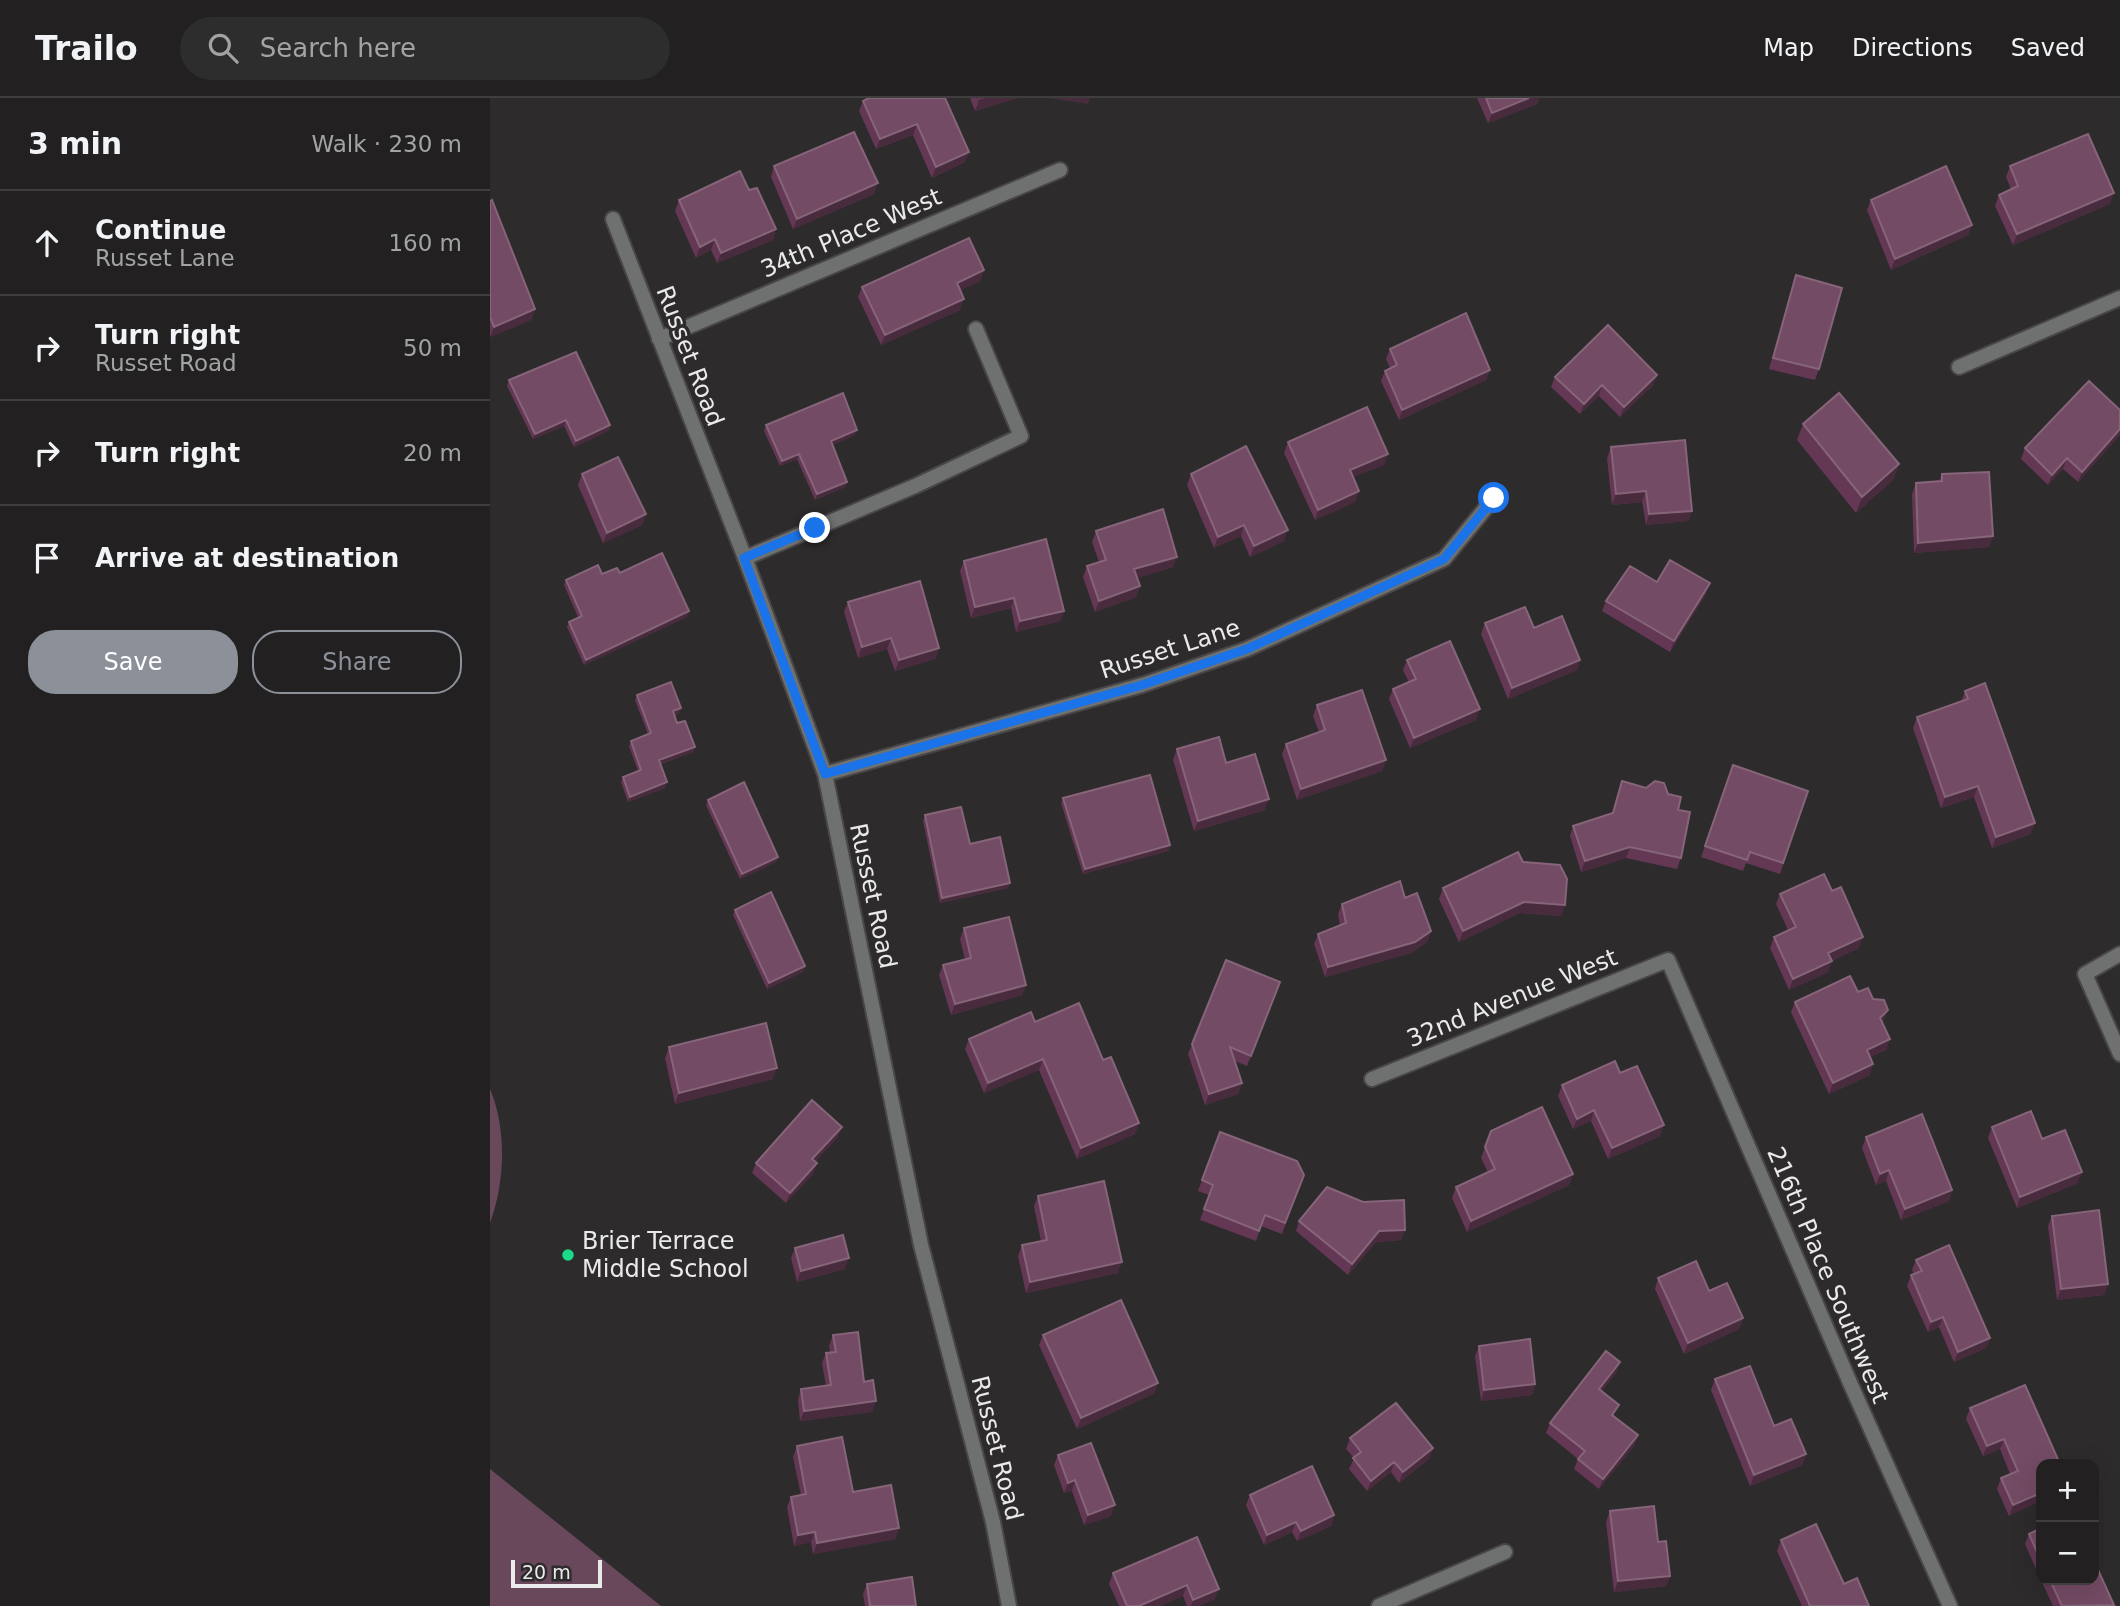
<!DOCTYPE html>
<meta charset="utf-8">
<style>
:root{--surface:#222021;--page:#2e2d2e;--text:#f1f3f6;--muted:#a2a3a5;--line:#3f3e3f;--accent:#8c9099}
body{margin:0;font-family:"DejaVu Sans",sans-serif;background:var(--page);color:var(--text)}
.controls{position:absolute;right:21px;bottom:21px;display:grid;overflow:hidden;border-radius:14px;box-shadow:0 7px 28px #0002}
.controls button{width:63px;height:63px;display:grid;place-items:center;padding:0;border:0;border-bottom:2px solid var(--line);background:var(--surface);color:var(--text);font:35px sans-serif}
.scale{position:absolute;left:21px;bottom:18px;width:91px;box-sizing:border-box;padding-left:7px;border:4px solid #ebeaea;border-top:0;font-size:19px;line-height:24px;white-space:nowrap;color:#ebeaea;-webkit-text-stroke:5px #2d2b2c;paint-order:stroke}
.stop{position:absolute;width:21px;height:21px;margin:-16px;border:5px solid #1a73e8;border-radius:50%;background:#fff}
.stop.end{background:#1a73e8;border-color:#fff;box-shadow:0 2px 7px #0008}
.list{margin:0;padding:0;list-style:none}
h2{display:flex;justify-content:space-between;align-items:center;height:91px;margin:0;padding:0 28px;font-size:30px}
h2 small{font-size:23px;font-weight:400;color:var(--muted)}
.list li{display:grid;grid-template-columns:46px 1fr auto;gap:21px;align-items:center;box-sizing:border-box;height:105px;padding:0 28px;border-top:2px solid var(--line)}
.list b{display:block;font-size:26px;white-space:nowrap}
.list p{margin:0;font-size:23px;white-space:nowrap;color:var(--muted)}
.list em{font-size:23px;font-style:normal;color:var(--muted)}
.actions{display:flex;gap:14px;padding:21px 28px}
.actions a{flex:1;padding:16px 0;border:2px solid var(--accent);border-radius:28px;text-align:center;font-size:24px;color:var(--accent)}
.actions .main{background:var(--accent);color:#fff}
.icon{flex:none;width:38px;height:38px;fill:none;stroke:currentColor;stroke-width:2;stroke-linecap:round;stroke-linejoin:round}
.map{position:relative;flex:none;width:1630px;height:1508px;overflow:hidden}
header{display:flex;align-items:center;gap:42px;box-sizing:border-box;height:98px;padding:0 35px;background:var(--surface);border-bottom:2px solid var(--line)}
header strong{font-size:33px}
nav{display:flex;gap:38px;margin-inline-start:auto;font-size:24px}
.search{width:490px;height:63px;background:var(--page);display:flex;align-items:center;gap:18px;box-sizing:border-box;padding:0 24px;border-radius:38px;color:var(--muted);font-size:26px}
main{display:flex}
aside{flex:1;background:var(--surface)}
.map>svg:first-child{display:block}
.green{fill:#6a485c}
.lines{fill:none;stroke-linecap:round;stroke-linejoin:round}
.lane-casing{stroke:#484647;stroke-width:18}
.street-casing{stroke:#484647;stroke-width:18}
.lane{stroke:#6f7070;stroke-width:14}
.street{stroke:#6f7070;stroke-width:14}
.wall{fill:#643854}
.shaded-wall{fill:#482b3d}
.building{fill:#734b64;stroke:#866479;stroke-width:2}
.route{stroke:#1a73e8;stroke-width:9}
.poi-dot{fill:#1bd988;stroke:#2d2b2c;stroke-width:2.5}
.labels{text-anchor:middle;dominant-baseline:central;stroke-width:7;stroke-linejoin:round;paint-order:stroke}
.street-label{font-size:24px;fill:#ebeaea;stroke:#2d2b2c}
.poi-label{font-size:24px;fill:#ebeaea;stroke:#2d2b2c;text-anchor:start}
</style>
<header>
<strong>Trailo</strong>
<div class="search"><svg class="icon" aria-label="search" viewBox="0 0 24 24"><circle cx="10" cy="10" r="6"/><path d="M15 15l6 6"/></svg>Search here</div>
<nav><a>Map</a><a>Directions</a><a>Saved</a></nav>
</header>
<main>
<aside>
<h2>3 min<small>Walk · 230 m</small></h2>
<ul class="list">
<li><svg class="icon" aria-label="ahead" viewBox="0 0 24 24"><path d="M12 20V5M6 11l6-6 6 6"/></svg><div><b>Continue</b><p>Russet Lane</p></div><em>160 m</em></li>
<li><svg class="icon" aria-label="right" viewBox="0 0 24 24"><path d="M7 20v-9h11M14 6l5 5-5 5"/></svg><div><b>Turn right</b><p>Russet Road</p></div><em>50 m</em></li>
<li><svg class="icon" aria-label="right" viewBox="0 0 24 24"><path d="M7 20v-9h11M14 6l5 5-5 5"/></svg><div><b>Turn right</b></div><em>20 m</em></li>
<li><svg class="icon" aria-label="arrive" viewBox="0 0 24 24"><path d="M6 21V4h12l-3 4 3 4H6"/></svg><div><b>Arrive at destination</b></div></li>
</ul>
<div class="actions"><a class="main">Save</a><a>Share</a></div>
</aside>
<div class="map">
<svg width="1630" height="1508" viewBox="0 0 1630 1508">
<rect width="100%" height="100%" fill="#2d2b2c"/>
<path class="green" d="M0,991C17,1031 15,1085 0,1125Z
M0,1371L171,1508H0Z"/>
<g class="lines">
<g class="lane-casing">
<path id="lane" d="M255,460L425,388L531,338L486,231"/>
</g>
<g class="street-casing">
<path id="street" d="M123,121L255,460L335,676L431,1147L503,1424L519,1508
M169,241L570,72
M1469,269L1630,200
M335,676L652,587L757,551L954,461L1004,400
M1630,856L1595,876L1630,956
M882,981L1178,862L1361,1287L1460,1508
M889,1508L1015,1454"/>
</g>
<use href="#lane" class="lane"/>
<use href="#street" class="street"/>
</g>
<path class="wall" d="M455,0L475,64L442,80L423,37L386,51L369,13L373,3Z
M480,0H527L485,13Z
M987,0H1049L1047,6L998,25Z
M284,68L384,96L303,131L281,79Z
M1520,68L1620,106L1523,147L1505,108L1509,97L1521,91L1516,79Z
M259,92L286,131L283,142L227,165L221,152L206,160L185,113L189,102Z
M1381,102L1482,127L1478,137L1401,172L1377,112Z
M0,103L45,211L41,222L0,239Z
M494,172L490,183L470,192V212L391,247L368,199L372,189Z
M1306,177L1329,271L1325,282L1279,271Z
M900,251L1000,272L996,282L909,322L891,283L895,273L900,270L896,261Z
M1167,277L1163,287L1130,319L1109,298L1090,316L1061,289L1065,279Z
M19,282L120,327L118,333L84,349L74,328L43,341L17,288Z
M1630,312V337L1588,384L1573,371L1558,387L1531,361L1535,350Z
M1313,326L1409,366L1403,382L1366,415L1307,342Z
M276,327L365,337L342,347L357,384L355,389L325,402L307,361L290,368L274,333Z
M798,344L898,356L894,367L863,379L869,393L865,404L825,422L794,355Z
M1121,349L1202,413L1198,423L1156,427L1152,404L1122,407L1117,360Z
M92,376L156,416L152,427L113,445L88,387Z
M701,376L794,443L760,459L751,438L724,450L697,387Z
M1452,376L1503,438L1499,449L1424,455L1422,396L1426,385L1449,383Z
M606,433L683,469L647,480L650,488L646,499L605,514L593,479L597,468L609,464L602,444Z
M474,463L574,513L570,523L526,534L521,510L481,520L470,473Z
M130,475L197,519L94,567L77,529L79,524L88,519L74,487L76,482Z
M1167,484L1216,496L1180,554L1112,513L1116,503Z
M358,504L449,550L445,561L405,573L397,551L368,560L354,514Z
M995,525L1044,530L1090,562L1087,572L1018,601L991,536Z
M917,562L986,622L920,650L899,601L903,591L919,584L913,572Z
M1475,593L1541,736L1502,750L1484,699L1451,710L1423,630L1427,619L1471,604Z
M147,597L189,616L184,617L187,625L205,649L203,654L171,666L175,690L138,704L131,684L133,679L148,673L139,648L141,643L158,636L145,602Z
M827,607L896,662L892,673L807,702L792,656L796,646L829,634L823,618Z
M687,651L736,665L775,712L704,733L683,662Z
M1243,667L1318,693L1290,776L1256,765L1253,773L1211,759Z
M1132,683L1178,696L1188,712L1191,760L1187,771L1136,760L1091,774L1080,738L1083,728L1122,715Z
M573,700L680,747L678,753L593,776L571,705Z
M218,702L288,759L286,764L250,781L216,707Z
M435,717L518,790L450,805L433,723Z
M1033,764L1075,807L1071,818L1030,815L969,844L949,801L953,790Z
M1290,796L1369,850L1341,863L1338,874L1299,892L1280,850L1284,839L1298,832L1286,806Z
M915,800L941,833L937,844L921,855L835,879L824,846L828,836L850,828L848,816L852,806Z
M245,812L315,868L313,874L277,891L243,817Z
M474,830L536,887L532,897L461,917L449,877L453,867L475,862L470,841Z
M790,884L757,968L745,963L752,985L748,996L715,1007L698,956L702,946Z
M1368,894L1394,922L1392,924L1400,941L1396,952L1380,959V977L1339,996L1301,914L1305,904Z
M545,924L613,962L649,1025L645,1036L587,1061L549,972L494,995L475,951L479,941Z
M179,949L283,981L185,1006L175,960Z
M1130,975L1170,1038L1118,1061L1101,1023L1083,1031L1068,998L1072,987Z
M1502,1029L1552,1041L1588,1085L1527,1110L1498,1040Z
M1001,1033L1083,1076L1079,1087L977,1134L962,1100L966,1089L998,1074L991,1060Z
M730,1034L814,1077L792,1136L771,1128L766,1143L710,1122L719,1097L708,1093Z
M348,1039L325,1064L323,1076L296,1105L262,1075L266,1065Z
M1376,1039L1462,1092L1459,1103L1411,1122L1396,1083L1386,1087L1372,1050Z
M548,1098L628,1175L536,1195L528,1158L532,1147L551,1143L544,1108Z
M1562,1118L1618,1186L1614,1197L1567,1202L1558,1128Z
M809,1123L915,1132L911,1142L886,1144L858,1177L806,1133Z
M305,1150L355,1171L307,1184L301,1160Z
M1426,1162L1500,1240L1496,1250L1464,1264L1449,1229L1438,1234L1417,1188L1421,1177L1424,1176L1422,1172Z
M1168,1180L1219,1193L1253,1220L1249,1231L1194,1256L1165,1191Z
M343,1237L386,1303L382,1314L310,1323L308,1302L311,1291L336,1288L332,1265L336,1255L340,1254L339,1248Z
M553,1237L665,1295L587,1331L549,1247Z
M989,1248L1045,1286L1042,1297L991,1303L985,1258Z
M1130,1264L1126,1275L1112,1293L1125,1319L1148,1337L1144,1348L1109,1391L1084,1371L1088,1361L1056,1335L1060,1325Z
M1225,1281L1284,1328L1316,1356L1312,1367L1260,1388L1221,1292Z
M1480,1310L1570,1366L1519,1418L1507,1391L1511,1380L1520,1376L1510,1351L1493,1358L1476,1321Z
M860,1340L943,1350L939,1361L909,1385L901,1374L877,1393L859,1371L864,1360L856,1351Z
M307,1348L363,1394L409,1430L405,1441L323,1456L321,1444L304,1448L297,1409L301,1399L311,1397L303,1359Z
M568,1357L621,1418L594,1427L582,1393L574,1395L564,1367Z
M760,1397L844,1417L841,1428L807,1443L802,1434L774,1447L756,1407Z
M1120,1413L1168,1444L1180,1478L1176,1488L1124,1494L1116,1424Z
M1551,1430V1482L1535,1446L1539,1436Z
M707,1439L725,1501L709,1508H697L693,1498L670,1508H629L619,1486L623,1475Z
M1291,1442L1354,1486L1379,1508H1312L1287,1453Z
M1551,1482H1604L1624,1508H1563Z
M377,1486L426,1508H375L373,1496Z"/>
<path class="shaded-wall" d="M496,0H527L485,13L489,2Z
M558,0H600L598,6Z
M1039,0H1049L1047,6L998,25L1002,15Z
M427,26L423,37L386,51L390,41Z
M479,54L475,64L442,80L446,69Z
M388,85L384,96L303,131L307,121Z
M1624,95L1620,106L1523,147L1527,136Z
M1482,127L1478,137L1401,172L1405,161Z
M286,131L283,142L227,165L231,155Z
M225,141L221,152L206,160L210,149Z
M494,172L490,183L463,196L467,185Z
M474,201L470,212L391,247L395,237Z
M45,211L41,222L0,239L4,229Z
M1000,272L996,282L909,322L912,312Z
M1167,277L1163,287L1130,319L1134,309Z
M1112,287L1109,298L1090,316L1094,306Z
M76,322L74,328L43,341L45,336Z
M120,327L118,333L84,349L86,343Z
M1630,331V337L1588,384L1592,374Z
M367,332L365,337L339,348L341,343Z
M309,356L307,361L290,368L292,363Z
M898,356L894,367L856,382L860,372Z
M1577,360L1573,371L1558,387L1562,377Z
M1409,366L1403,382L1366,415L1372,399Z
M357,384L355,389L325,402L327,396Z
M869,393L865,404L825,422L828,412Z
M1156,393L1152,404L1122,407L1126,396Z
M1202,413L1198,423L1156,427L1159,416Z
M156,416L152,427L113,445L117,435Z
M754,427L751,438L724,450L728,439Z
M798,432L794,443L760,459L764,448Z
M1503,438L1499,449L1424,455L1428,445Z
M687,459L683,469L640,482L644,471Z
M1220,485L1216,496L1180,554L1184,543Z
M650,488L646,499L605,514L609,503Z
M524,500L521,510L481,520L485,509Z
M199,513L197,519L94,567L96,562Z
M574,513L570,523L526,534L530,523Z
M401,540L397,551L368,560L372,549Z
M449,550L445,561L405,573L409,562Z
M1090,562L1087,572L1018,601L1022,590Z
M191,610L189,616L181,618L183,613Z
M990,611L986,622L920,650L924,640Z
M205,649L203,654L167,667L169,662Z
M896,662L892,673L807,702L811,691Z
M177,684L175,690L138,704L140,699Z
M1488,688L1484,699L1451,710L1455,699Z
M779,701L775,712L704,733L708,723Z
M1545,725L1541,736L1502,750L1506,739Z
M680,747L678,753L593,776L595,771Z
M1140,749L1136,760L1091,774L1095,763Z
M288,759L286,764L250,781L252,776Z
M520,785L518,790L450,805L452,800Z
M1034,804L1075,807L1071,818L1030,815L969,844L973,833Z
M941,833L937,844L921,855L835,879L838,869Z
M1373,839L1369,850L1334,866L1338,855Z
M1342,863L1338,874L1299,892L1303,881Z
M315,868L313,874L277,891L279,885Z
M536,887L532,897L461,917L465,906Z
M1398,912L1394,922L1386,931L1390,920Z
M1400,941L1396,952L1373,962L1377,952Z
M553,961L549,972L494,995L498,985Z
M1383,966L1380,977L1339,996L1343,985Z
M287,970L283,981L185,1006L189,995Z
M752,985L748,996L715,1007L719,996Z
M1104,1012L1101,1023L1083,1031L1087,1021Z
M649,1025L645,1036L587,1061L591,1050Z
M1174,1027L1170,1038L1118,1061L1122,1050Z
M352,1029L348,1039L318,1072L322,1061Z
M327,1065L323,1076L296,1105L300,1095Z
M1399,1072L1396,1083L1386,1087L1390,1076Z
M1592,1074L1588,1085L1527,1110L1530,1099Z
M1083,1076L1079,1087L977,1134L981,1123Z
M1462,1092L1459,1103L1411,1122L1415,1111Z
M915,1132L911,1142L886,1144L858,1177L862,1166L889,1133Z
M359,1160L355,1171L307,1184L311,1173Z
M632,1164L628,1175L536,1195L540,1184Z
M1618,1186L1614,1197L1567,1202L1571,1191Z
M1453,1219L1449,1229L1438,1234L1441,1224Z
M1253,1220L1249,1231L1194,1256L1198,1245Z
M1500,1240L1496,1250L1464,1264L1468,1254Z
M1130,1264L1126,1275L1105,1302L1109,1291Z
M668,1285L665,1295L587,1331L591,1320Z
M1045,1286L1042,1297L991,1303L994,1292Z
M386,1303L382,1314L310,1323L314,1313Z
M1148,1337L1144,1348L1109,1391L1113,1381Z
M1514,1341L1510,1351L1493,1358L1497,1348Z
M943,1350L939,1361L909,1385L913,1374Z
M1316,1356L1312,1367L1260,1388L1264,1377Z
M904,1364L901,1374L877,1393L881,1383Z
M585,1382L582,1393L574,1395L578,1385Z
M1551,1395V1403L1519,1418L1523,1407Z
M625,1407L621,1418L594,1427L598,1417Z
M844,1417L841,1428L807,1443L811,1433Z
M806,1424L802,1434L774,1447L777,1437Z
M409,1430L405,1441L323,1456L327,1445Z
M325,1434L321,1444L304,1448L308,1437Z
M1180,1478L1176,1488L1124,1494L1128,1483Z
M697,1487L693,1498L670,1508H649Z
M729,1491L725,1501L709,1508H701L703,1502Z"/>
<path class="building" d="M379,0H455L479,54L446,69L427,26L390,41L373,3Z
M996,0H1039L1002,15Z
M364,34L388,85L307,121L284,68Z
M1598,36L1624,95L1527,136L1509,97L1528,88L1520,68Z
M1456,68L1482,127L1405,161L1381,102Z
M250,73L259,92L267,90L286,131L231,155L225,141L210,149L189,102Z
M2,102L45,211L4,229L0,219V103Z
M479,140L494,172L467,185L474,201L395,237L372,189Z
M1306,177L1352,190L1329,271L1283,260Z
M976,215L1000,272L912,312L895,273L907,267L900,251Z
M1118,227L1167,277L1134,309L1112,287L1094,306L1065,279Z
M86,254L120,327L86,343L76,322L45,336L19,282Z
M1599,283L1630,312V331L1592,374L1577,360L1562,377L1535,350Z
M353,295L367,332L341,343L357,384L327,396L309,356L292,363L276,327Z
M1349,295L1409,366L1372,399L1313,326Z
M877,309L898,356L860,372L869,393L828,412L798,344Z
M1195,342L1202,413L1159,416L1156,393L1126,396L1121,349Z
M756,348L798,432L764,448L754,427L728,439L701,376Z
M128,359L156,416L117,435L92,376Z
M1499,374L1503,438L1428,445L1426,385L1452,383V376Z
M673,411L687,459L644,471L650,488L609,503L597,468L616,462L606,433Z
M556,441L574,513L530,523L524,500L485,509L474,463Z
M172,455L199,513L96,562L79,524L92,518L76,482L108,467L112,476L127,470L130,475Z
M1180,462L1220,485L1184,543L1116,503L1140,468L1167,484Z
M430,483L449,550L409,562L401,540L372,549L358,504Z
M1035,509L1044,530L1072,518L1090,562L1022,590L995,525Z
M960,543L990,611L924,640L903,591L926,581L917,562Z
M181,584L191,610L183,613L187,625L195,623L205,649L169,662L177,684L140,699L133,679L151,672L141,643L161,635L147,597Z
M1495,585L1545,725L1506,739L1488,688L1455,699L1427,619L1478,601L1475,593Z
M872,592L896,662L811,691L796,646L835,632L827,607Z
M729,639L736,665L765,656L779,701L708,723L687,651Z
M1243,667L1318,693L1293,765L1260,754L1257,762L1215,748Z
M660,677L680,747L595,771L573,700Z
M1132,683L1156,690L1165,683L1174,685L1178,696L1191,699L1188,712L1200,714L1191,760L1140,749L1095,763L1083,728L1123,715Z
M254,684L288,759L252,776L218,702Z
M471,709L480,746L510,739L520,785L452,800L435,717Z
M1028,754L1033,764L1070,767L1077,781L1075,807L1034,804L973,833L953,790Z
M1334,776L1342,793L1351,789L1373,839L1338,855L1342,863L1303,881L1284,839L1306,829L1290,796Z
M910,783L915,800L927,795L941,833L925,844L838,869L828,836L856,825L852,806Z
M281,794L315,868L279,885L245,812Z
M519,819L536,887L465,906L453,867L481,860L474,830Z
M736,862L790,884L761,958L740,949L752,985L719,996L702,946Z
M1360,878L1368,894L1378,890L1383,901L1394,902L1398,912L1390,920L1400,941L1377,952L1383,966L1343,985L1305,904Z
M589,905L613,962L621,959L649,1025L591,1050L553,961L498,985L479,941L541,914L545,924Z
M276,925L287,970L189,995L179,949Z
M1125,963L1130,975L1147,968L1174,1027L1122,1050L1104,1012L1087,1021L1072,987Z
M322,1002L352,1029L322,1061L327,1065L300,1095L266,1065Z
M1052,1009L1083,1076L981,1123L966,1089L1005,1071L995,1049L1001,1033Z
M1541,1013L1552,1041L1575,1032L1592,1074L1530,1099L1502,1029Z
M1432,1016L1462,1092L1415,1111L1399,1072L1390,1076L1376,1039Z
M730,1034L807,1063L814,1077L795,1125L775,1117L769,1133L714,1111L723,1087L712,1082Z
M614,1083L632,1164L540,1184L532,1147L557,1142L548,1098Z
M837,1089L873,1104L914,1102L915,1132L889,1133L862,1166L809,1123Z
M1609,1112L1618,1186L1571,1191L1562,1118Z
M353,1137L359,1160L311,1173L305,1150Z
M1459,1147L1500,1240L1468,1254L1453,1219L1441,1224L1421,1177L1432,1173L1426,1162Z
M1206,1163L1219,1193L1237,1185L1253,1220L1198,1245L1168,1180Z
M631,1202L668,1285L591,1320L553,1237Z
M368,1234L374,1284L383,1282L386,1303L314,1313L311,1291L341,1287L336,1255L346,1254L343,1237Z
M1040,1241L1045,1286L994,1292L989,1248Z
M1116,1253L1130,1264L1109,1291L1129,1307L1122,1317L1148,1337L1113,1381L1088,1361L1095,1353L1060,1325Z
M1260,1268L1284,1328L1301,1321L1316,1356L1264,1377L1225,1281Z
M1535,1287L1570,1366H1551V1395L1523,1407L1511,1380L1528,1373L1514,1341L1497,1348L1480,1310Z
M906,1305L943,1350L913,1374L904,1364L881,1383L863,1360L871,1354L860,1340Z
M352,1339L363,1394L401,1387L409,1430L327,1445L325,1434L308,1437L301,1399L316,1396L307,1348Z
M601,1345L625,1407L598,1417L585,1382L578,1385L568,1357Z
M822,1368L844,1417L811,1433L806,1424L777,1437L760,1397Z
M1164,1408L1168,1444L1176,1443L1180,1478L1128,1483L1120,1413Z
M1326,1426L1354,1486L1367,1480L1379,1508H1320L1291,1442Z
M1551,1430V1463L1539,1436Z
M707,1439L729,1491L703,1502L697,1487L649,1508H637L623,1475Z
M1604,1463L1624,1507L1572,1508L1560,1482H1604Z
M422,1479L426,1508H380L377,1486Z"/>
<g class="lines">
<path class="route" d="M325,430L254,460L335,676L652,587L757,551L954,461L1004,400"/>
</g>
<circle class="poi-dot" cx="78" cy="1157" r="7"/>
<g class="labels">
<g class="street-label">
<text transform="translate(361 135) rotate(-23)">34th Place West</text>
<text transform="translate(200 258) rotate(69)">Russet Road</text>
<text transform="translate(680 551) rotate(-18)">Russet Lane</text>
<text transform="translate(383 798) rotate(78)">Russet Road</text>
<text transform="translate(1022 900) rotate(-22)">32nd Avenue West</text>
<text transform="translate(1338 1177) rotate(67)">216th Place Southwest</text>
<text transform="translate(507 1350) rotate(76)">Russet Road</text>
</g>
<g class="poi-label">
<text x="92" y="1143">Brier Terrace<tspan x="92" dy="28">Middle School</tspan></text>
</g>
</g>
</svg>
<div class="controls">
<button>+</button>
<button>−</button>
</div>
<div class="scale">20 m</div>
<div class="stop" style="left:1004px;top:400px"></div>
<div class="stop end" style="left:325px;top:430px"></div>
</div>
</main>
